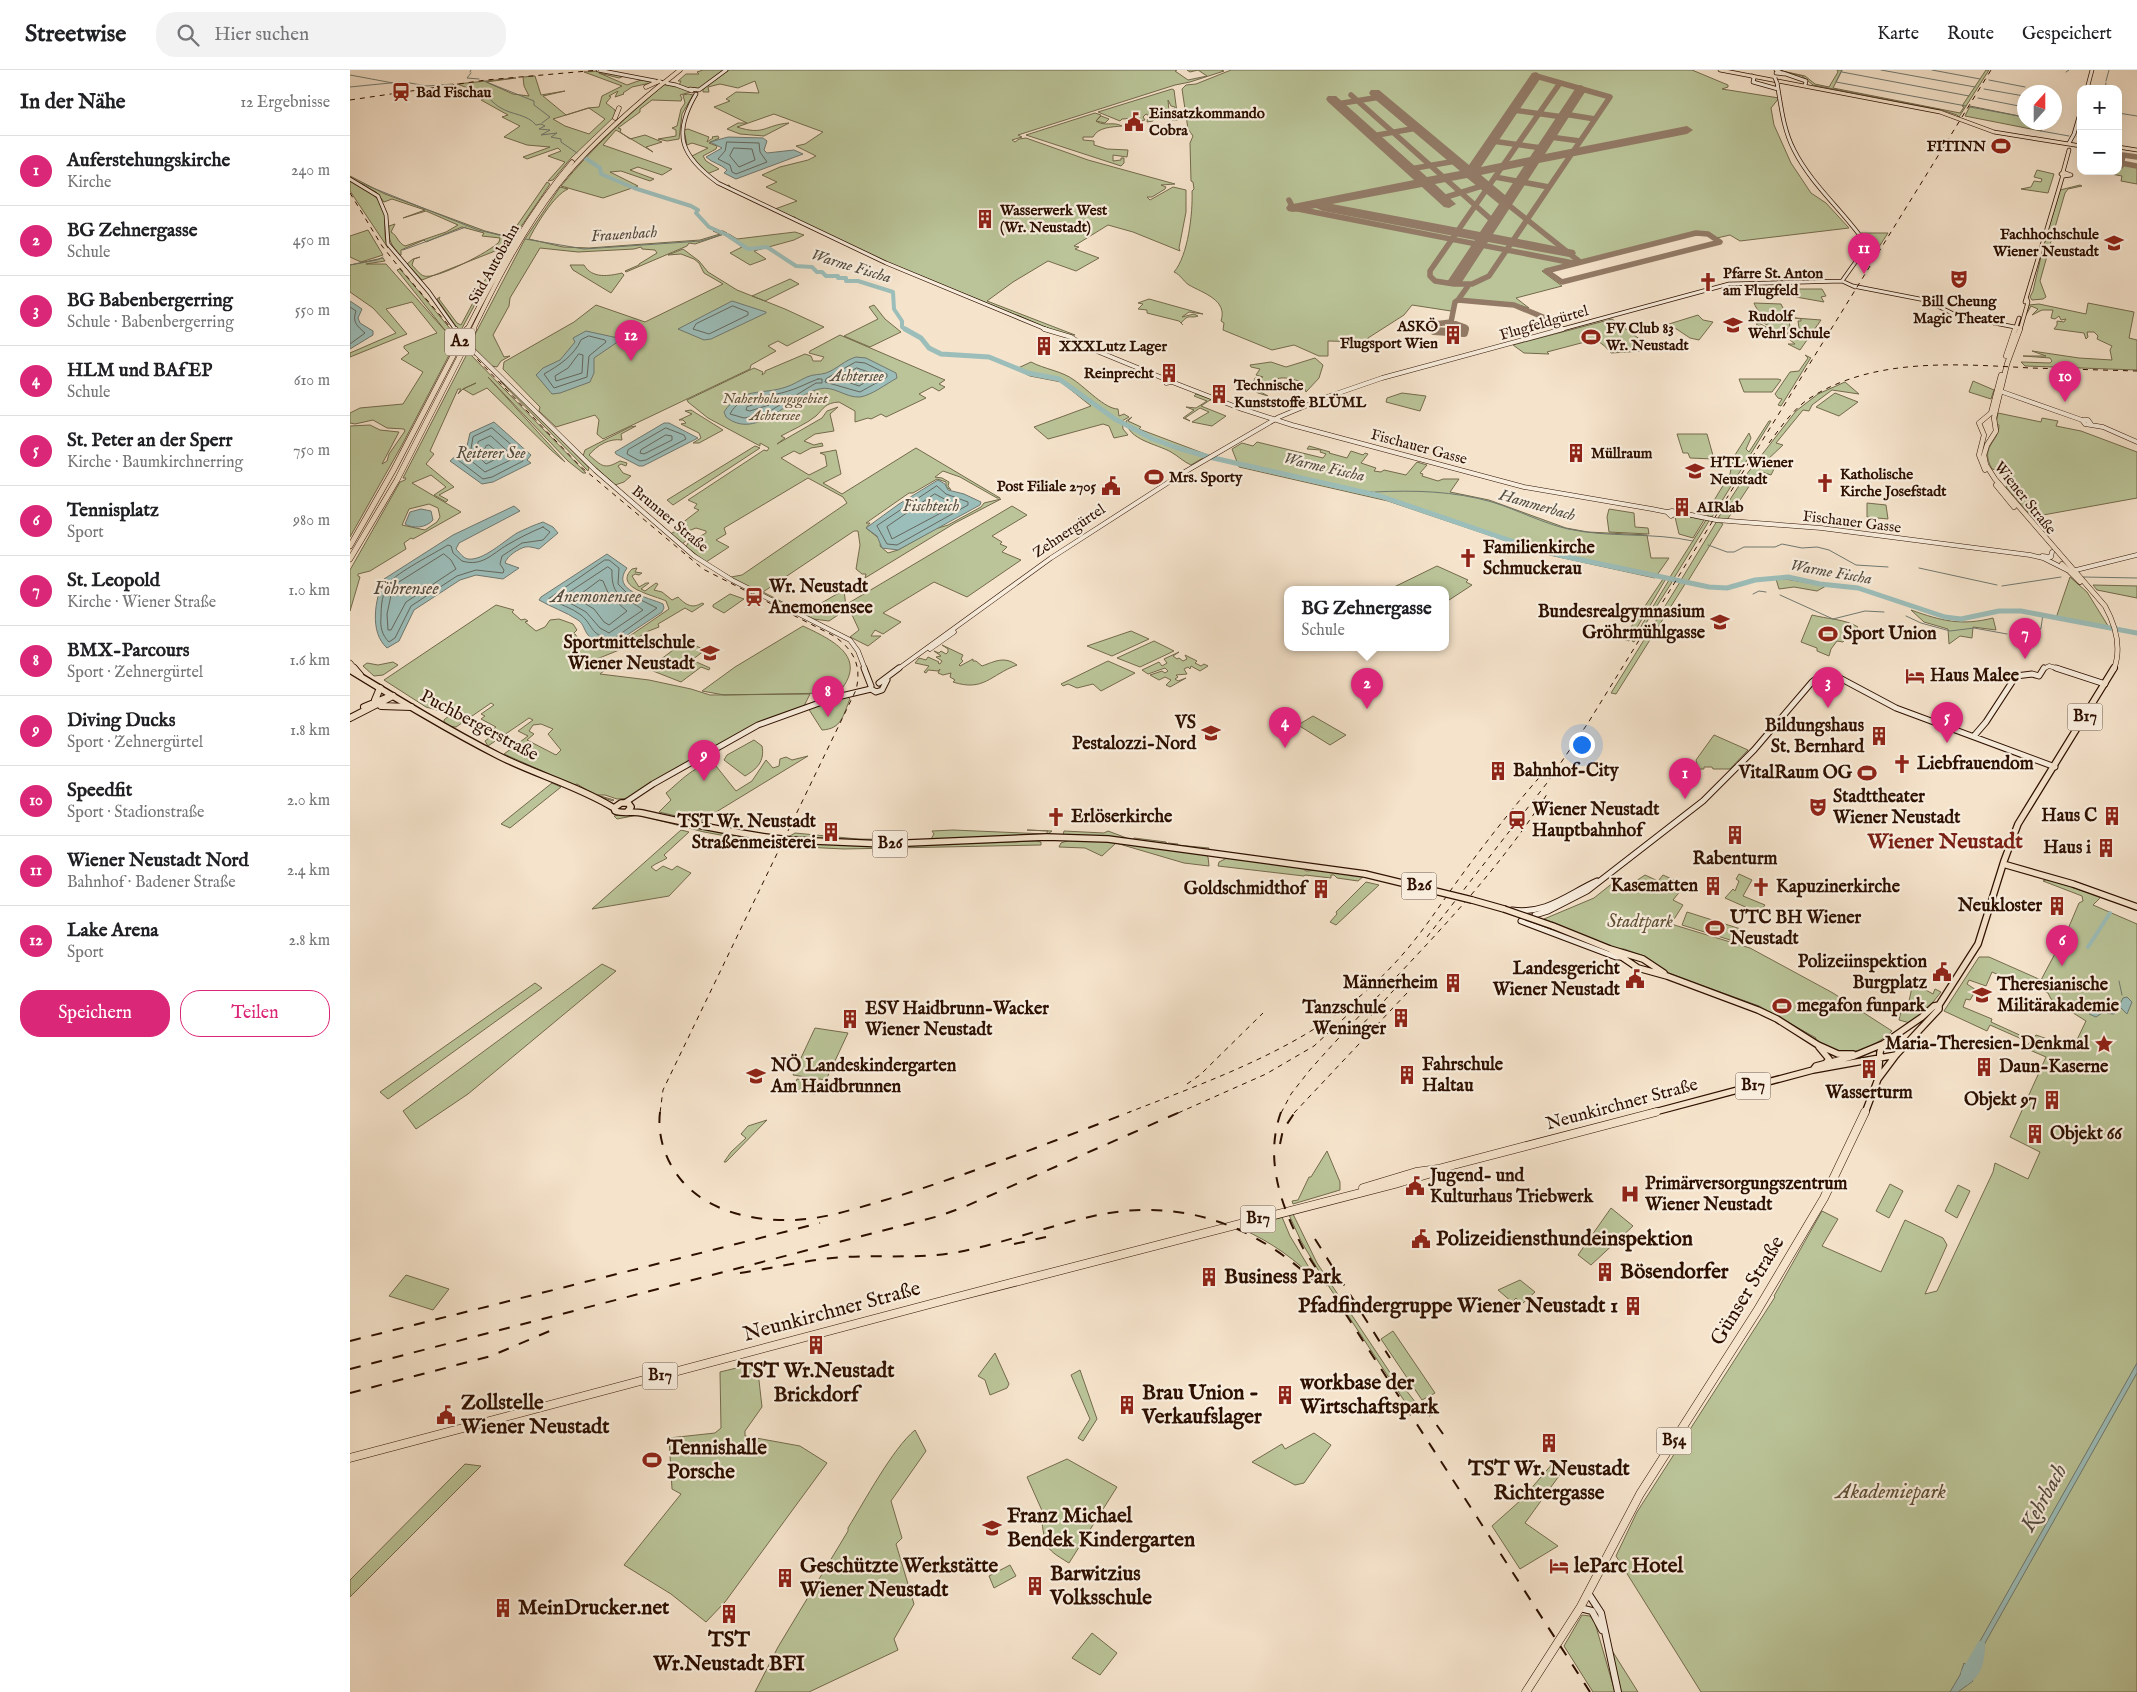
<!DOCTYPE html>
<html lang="de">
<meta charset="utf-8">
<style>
:root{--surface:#fff;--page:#f2f2f2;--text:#202124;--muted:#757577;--line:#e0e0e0;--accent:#db2777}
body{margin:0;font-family:"IM FELL English",serif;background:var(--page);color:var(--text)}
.controls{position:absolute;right:15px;top:15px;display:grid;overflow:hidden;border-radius:10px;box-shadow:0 5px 20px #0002}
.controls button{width:45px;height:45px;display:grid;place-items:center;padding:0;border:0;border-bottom:1px solid var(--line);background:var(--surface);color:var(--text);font:25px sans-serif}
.compass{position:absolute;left:1667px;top:15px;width:45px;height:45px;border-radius:50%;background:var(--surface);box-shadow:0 5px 20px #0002;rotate:21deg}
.you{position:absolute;left:1231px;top:674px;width:18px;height:18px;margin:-12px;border:4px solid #fff;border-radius:50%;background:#1a73e8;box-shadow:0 0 0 8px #1a73e833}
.badge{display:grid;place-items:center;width:32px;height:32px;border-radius:50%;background:var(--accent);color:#fff;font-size:16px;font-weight:700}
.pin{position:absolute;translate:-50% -41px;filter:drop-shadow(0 1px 2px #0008)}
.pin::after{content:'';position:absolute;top:26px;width:18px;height:15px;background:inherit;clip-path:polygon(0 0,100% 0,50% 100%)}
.popup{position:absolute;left:934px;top:516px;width:165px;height:65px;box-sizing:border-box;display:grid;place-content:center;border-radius:10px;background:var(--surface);filter:drop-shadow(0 1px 4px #0005);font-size:16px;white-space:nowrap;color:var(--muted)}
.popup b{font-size:19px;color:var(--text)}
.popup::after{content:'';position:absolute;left:50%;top:100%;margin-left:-10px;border:10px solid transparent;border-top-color:var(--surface)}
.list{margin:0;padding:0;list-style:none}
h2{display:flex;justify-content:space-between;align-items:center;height:65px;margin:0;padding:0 20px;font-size:21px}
h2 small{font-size:16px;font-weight:400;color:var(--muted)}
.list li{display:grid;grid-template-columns:32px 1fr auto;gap:15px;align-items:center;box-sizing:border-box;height:70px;padding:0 20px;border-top:1px solid var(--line)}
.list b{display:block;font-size:19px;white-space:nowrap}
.list p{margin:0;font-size:16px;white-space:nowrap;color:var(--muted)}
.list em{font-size:16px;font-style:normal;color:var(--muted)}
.actions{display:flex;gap:10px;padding:15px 20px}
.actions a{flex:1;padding:11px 0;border:1px solid var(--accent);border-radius:20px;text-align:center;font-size:18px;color:var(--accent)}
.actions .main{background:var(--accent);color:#fff}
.icon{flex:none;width:28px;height:28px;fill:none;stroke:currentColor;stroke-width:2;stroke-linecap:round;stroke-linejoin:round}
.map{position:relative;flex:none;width:1787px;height:1622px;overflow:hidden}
header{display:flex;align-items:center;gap:30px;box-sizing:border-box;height:70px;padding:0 25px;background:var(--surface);border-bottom:1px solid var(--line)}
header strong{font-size:24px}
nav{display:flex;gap:28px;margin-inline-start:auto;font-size:18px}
.search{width:350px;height:45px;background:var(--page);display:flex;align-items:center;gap:12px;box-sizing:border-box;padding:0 18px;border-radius:20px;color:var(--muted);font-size:19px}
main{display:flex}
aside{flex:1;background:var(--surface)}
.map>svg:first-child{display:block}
.green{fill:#bac498;stroke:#746a4c;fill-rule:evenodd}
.water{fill:#9cbeba;stroke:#707870}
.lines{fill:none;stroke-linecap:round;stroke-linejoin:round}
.shore{stroke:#65675d;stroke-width:1}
.stream{stroke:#707870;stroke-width:1}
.canal{stroke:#9cbeba;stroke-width:4}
.river-far2{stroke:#9cbeba;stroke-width:4}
.river-far1{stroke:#9cbeba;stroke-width:5}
.river{stroke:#9cbeba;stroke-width:8}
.taxiway-far1{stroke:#927a66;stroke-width:5.5}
.taxiway{stroke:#927a66;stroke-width:8}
.runway{fill:#927a66;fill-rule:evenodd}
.secondary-far3-casing{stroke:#2e1000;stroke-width:4.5}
.secondary-far2-casing{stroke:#2e1000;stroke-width:5}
.secondary-far1-casing{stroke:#2e1000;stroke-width:7}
.secondary-casing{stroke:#2e1000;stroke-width:8}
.primary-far3-casing{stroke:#2e1000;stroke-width:4.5}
.primary-far2-casing{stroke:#2e1000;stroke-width:5.5}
.primary-far1-casing{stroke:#2e1000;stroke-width:8}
.primary-casing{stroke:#2e1000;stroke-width:9}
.highway-far2-casing{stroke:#2e1000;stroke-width:5}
.highway-far1-casing{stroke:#2e1000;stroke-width:6}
.highway-casing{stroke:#2e1000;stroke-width:8}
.secondary-far3{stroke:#f8eddd;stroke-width:3}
.secondary-far2{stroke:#f8eddd;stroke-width:4}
.secondary-far1{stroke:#f8eddd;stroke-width:5}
.secondary{stroke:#f8eddd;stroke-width:6}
.primary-far3{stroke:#f5e3cb;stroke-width:3}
.primary-far2{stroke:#f5e3cb;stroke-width:4.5}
.primary-far1{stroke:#f5e3cb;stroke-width:5.5}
.primary{stroke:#f5e3cb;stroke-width:8}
.highway-far2{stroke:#f5e3cb;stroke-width:4}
.highway-far1{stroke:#f5e3cb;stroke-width:5}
.highway{stroke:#f5e3cb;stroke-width:6}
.rail-far1{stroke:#2e1000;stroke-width:1;stroke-dasharray:5 5;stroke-linecap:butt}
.rail{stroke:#2e1000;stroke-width:2;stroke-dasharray:11 11;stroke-linecap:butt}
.secondary-bridge-far1-casing{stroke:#2e1000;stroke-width:4.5;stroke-linecap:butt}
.secondary-bridge-casing{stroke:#2e1000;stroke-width:5;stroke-linecap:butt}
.primary-bridge-casing{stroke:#2e1000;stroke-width:8;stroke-linecap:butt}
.highway-bridge-casing{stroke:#2e1000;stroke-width:5;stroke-linecap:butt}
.secondary-bridge-far1{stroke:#f8eddd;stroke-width:3}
.secondary-bridge{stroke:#f8eddd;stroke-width:4}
.primary-bridge{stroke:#f5e3cb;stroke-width:5.5}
.highway-bridge{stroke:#f5e3cb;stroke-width:4}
.labels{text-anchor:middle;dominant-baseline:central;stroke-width:4.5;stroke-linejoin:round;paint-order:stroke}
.far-poi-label{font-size:15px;font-weight:bold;fill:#2e1000;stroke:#f8eddd;text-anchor:start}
.far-street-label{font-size:15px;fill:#2e1000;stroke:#f8eddd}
.far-park-label{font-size:15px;font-style:italic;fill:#5f4f35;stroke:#f8eddd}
.far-water-label{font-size:16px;font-style:italic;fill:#544d41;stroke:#f8eddd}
.shield{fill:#f8eddd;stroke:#6b5242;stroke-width:1}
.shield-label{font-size:16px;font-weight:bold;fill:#2e1000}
.poi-label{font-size:18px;font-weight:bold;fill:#2e1000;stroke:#f8eddd;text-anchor:start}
.street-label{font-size:18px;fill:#2e1000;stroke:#f8eddd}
.park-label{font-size:18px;font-style:italic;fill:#5f4f35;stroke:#f8eddd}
.water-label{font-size:19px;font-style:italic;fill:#544d41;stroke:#f8eddd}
.near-poi-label{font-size:21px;font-weight:bold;fill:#2e1000;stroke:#f8eddd;text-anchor:start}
.near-street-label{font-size:21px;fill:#2e1000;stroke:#f8eddd}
.near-park-label{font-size:21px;font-style:italic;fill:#5f4f35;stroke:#f8eddd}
.district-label{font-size:22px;font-weight:bold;fill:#7a1f14;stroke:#f8eddd}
.near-water-label{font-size:22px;font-style:italic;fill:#544d41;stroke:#f8eddd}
</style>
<header>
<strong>Streetwise</strong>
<div class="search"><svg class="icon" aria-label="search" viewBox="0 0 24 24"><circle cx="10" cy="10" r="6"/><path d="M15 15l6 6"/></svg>Hier suchen</div>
<nav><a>Karte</a><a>Route</a><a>Gespeichert</a></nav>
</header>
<main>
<aside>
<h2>In der Nähe<small>12 Ergebnisse</small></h2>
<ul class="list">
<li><span class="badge">1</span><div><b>Auferstehungskirche</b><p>Kirche</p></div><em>240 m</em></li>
<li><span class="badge">2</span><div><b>BG Zehnergasse</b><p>Schule</p></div><em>450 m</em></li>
<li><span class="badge">3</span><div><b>BG Babenbergerring</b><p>Schule · Babenbergerring</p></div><em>550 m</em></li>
<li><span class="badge">4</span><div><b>HLM und BAfEP</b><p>Schule</p></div><em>610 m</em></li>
<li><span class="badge">5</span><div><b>St. Peter an der Sperr</b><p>Kirche · Baumkirchnerring</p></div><em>750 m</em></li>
<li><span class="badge">6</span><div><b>Tennisplatz</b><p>Sport</p></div><em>980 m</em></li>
<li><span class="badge">7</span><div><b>St. Leopold</b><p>Kirche · Wiener Straße</p></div><em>1.0 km</em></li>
<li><span class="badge">8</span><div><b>BMX-Parcours</b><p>Sport · Zehnergürtel</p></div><em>1.6 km</em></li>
<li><span class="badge">9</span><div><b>Diving Ducks</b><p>Sport · Zehnergürtel</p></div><em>1.8 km</em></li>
<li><span class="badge">10</span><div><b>Speedfit</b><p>Sport · Stadionstraße</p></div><em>2.0 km</em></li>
<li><span class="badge">11</span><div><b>Wiener Neustadt Nord</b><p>Bahnhof · Badener Straße</p></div><em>2.4 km</em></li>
<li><span class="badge">12</span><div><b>Lake Arena</b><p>Sport</p></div><em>2.8 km</em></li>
</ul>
<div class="actions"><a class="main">Speichern</a><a>Teilen</a></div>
</aside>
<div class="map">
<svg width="1787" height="1622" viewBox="0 0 1787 1622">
<rect width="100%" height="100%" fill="#f5e3cb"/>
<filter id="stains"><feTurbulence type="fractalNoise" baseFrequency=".004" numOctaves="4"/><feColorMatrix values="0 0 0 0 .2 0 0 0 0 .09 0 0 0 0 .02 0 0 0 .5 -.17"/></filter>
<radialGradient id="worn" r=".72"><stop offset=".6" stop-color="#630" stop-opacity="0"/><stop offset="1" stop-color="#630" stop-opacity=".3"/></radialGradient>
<path class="green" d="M353,0H374L349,19H341L329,15L331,11H328L336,4H349L347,2Z
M379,0H827L825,1L838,10L857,6L848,0L840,2L837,0H871L874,1L840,12L825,15L668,65L672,67L662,70L665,72L669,69L676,68L738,90L825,114L811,115L816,117L815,119L802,127H797L800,130L823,117L836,120V142L829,178L830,181L783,162L758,155L724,176L729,177L725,179L749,188L726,201L698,191L663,212L637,231L725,265H714L535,191L445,149V147H441L375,116L379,115L381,118L425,139L447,131L416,117L427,112L412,105L430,97L458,90L466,86L446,76L455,74L473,62L424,44L387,57C415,66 414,55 439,53L414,66L390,64L377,59L388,53H397L364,37L380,31L376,29L386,22L409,23L405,11L388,18L370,14L358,17L359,22H353V19Z
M881,0H1342L1378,15V17L1372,19L1429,28L1421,38L1424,55L1441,93L1461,123L1476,133L1499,158L1390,171L1380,165L1367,168L1355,162H1345L1192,201L1212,216L1166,228L1179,238L1165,234L1107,229L1101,241L1062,235L1054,245L1018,268L1019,272L978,271V286H969L944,275L922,280L873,260L874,253L871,251C878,230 853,223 839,215C833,211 831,205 824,202C838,186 843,143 842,121L844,119L843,112L841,111L840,73L843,66L838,59L832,19L836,15L846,14Z
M1428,0L1455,6L1465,14L1479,17L1488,2L1487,0H1492L1483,18L1610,43L1614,37L1612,36L1636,0H1639L1609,47L1607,45L1592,40L1463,15L1452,6Z
M250,1L274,6L269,8L249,3L277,15L291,10L305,12L282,17L273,23L274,24L265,27L268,21L259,26L261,27L256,33L265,40L266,45L221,88L203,110L198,111L215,92L198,86L211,81L208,78L177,89L173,87L200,77L177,75L154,67L170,56L152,47L158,45L131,30L136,28L129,22L107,14L165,8H166L136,12L163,24L179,26L174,16L173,7L185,6L191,25L215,21L193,26L216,45L238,38L249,37L252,26L272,16L234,2ZM239,38L255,49L239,64L215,56L203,49Z
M316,13L329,16L341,22L330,25L332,28L331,31L302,30L290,39V42L268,58L271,59L270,62L280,69L295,65L312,72L296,77L303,82L266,60L253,75L322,99L312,105L288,97L280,100L304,109L300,111L271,101L260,102L288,116L253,128L211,116C243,77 278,45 316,13Z
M822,19L824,20L828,50H822V39H825V37L821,36L818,30L819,42L818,44H820V48L803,49V51L797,52L798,45L796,44L793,47L795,50L787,51V48L772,49L770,51L748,42Z
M338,24L343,25L332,44L329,69L317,71L308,69L326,66V60L322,58L327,56L331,39L335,33L333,25Z
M1620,36L1674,47V52L1694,53L1691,61L1615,46Z
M745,43L751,45L746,51L751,46L759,49L755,53L746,51C754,57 763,51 772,56C762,57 748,57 743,67H733V70L744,71V75L757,79L778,80L777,87L763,85V91L771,90V88H774V93L771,96L676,65Z
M338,59L359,67L357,72L363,68L362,67L368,66L369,68L359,73L367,76L366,79L353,86L356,91L369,99L357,104L342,86L358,78L342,73L337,75L334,60Z
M1768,88L1771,89L1769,96L1775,94L1787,97V114L1771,111L1772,106L1761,104L1762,101H1768Z
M1687,100L1704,104L1698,123L1671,119L1681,117L1684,111L1691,112L1692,109L1684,107Z
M0,106L35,124L135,161L159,167L197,112L200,114L151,186L110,262L87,229L90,227L89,229L107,253L111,255L150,182L145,181L72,210L57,194L63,189L70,187L64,189L62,195C65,198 70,205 74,206C86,210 141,181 149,172L150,168L132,166L134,163L112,157L76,172L74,170L51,180V185H50C41,175 38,170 39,156L45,154L41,162C47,165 48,173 55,176L96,162L108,155L76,141L53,148L75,140L42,129L34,132L26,122L0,108Z
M0,110C16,120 36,128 35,150C35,161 34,167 38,178L0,121Z
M1730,115L1732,116L1718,119L1715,123L1699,178L1693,177L1710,120Z
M210,117L218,119C204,125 186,155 179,169L213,177L239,178L350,170L370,164L363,161H373L377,163L345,174L339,173L337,176L276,202L275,201L289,195V194L307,183L305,180L292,179L291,177L284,179L228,182L190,178L160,228L159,236L143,265L154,287L160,286L151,291L147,297L142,296L120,274L175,169Z
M18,160L33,185L11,192L0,187V166Z
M445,162L454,165L444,170L404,181L416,189L400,195L380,183L392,177L376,165L379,164L387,169Z
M1511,163H1538L1525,183L1517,176Z
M1693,178L1699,179L1690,211L1696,227L1693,229L1682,230L1680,227L1683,221Z
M333,179L349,191L358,202L387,220L435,239L474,257L437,276L428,271L418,276L426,281L401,295L400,299L253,369L247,364L249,350L245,345L206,357L189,341L190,337L153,299L154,292L224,252L246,235L295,252L373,214L354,203L349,193L344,189L331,184L318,185Z
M33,188L35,191L16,194H36L98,264L47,200L50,199L108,268L52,375L0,467V356L20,355L30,360L49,362L32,394L37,391L39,384L55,361L54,359L37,358L23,350L5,354L0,353V343L10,338L53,334L73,302L51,289L59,283L54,278V276L87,263L62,232L36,239L57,264L0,287V283L46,263L23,238L0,222V195Z
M220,195H234C242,209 259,206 272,203L274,205L261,223L223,200Z
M440,209L449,214L415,231L402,226Z
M1436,219H1472L1476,226L1471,227L1474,232L1446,227L1445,225H1439Z
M799,229L853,244L839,242L832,247L844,244L848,246C840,249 839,243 831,253L833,255L829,251L797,243V240L788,239L793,234L788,233Z
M1404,233L1431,234L1437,246C1423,245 1410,249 1404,233Z
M1738,233L1784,242L1779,268L1787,270V300L1675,296L1671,292L1700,293L1702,291L1700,288L1673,286H1696L1682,281L1729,288L1762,290L1760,280L1762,276L1747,269L1748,266L1744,262H1737L1738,267L1736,269L1734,263L1704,259L1707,255V251L1714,252L1716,249L1711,250L1709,246L1705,249L1701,248L1703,240H1692L1682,245L1688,239L1681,236L1676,245L1679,235L1689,234L1736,244Z
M524,235L535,249L551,262L520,277L494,266L528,249L519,237Z
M1348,245L1353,250L1363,252L1349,270L1340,268L1319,254Z
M1416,247L1419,250H1423L1421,247L1438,248H1426L1439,252L1440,256L1434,263L1420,259L1417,260L1406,254L1409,253L1418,258L1421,257L1408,250Z
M1445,248L1471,250L1450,280L1438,274H1445L1435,266L1443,257L1450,262H1454L1453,259L1449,258L1448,251H1451V249Z
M1262,249L1302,278L1293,281L1261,283C1252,272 1245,268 1232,269L1235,272L1197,282L1199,284L1174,283L1163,275Z
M490,265L595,310L589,314L595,317L589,321L582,317L569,324L576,328L536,347L531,344L521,349L518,348L505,352V341L489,332C475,333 474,338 466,346C456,354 442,360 431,366L435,368L427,374L472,348L477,341L488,337L480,344L484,361L465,364L454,371L464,375L472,373L473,376L461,378L450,384L444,381L431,388L459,405L477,396L475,385L470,383L486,380L491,404L473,413L492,424L566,378L650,428H647L610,407L593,401L585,407L592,408L599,412L598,416L601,420L596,417V412L587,409L563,423H559L516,453H520L516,458L531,470L530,476L538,483L548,480L585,459L598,455L631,437L634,433L651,429L605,453L515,508L516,504H512L506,499L510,475L508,461H504L413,522L454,543L494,520L496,537L485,543L488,545L479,551L463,549L379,507L359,494L381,507L392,505L497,433L493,427L458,408L374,458L376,464L366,470L379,477L356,492L336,477L338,473L356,463V461L346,458L333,463L337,470L332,474L320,464L328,460H323L349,440L344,438L347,434L338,430L414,380L417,381L419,378L410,373V376L358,348L338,332L337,330L404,298L413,302L412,305L415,303V301L455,284L461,286L463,291H471L474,287L459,283L460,281Z
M118,282L236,403H233L218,391L138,307L215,392L201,380L137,318L123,325L113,319L126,313L113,319L108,324L111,319H108L80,381L84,384L76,394L104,417L89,425L98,430L96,432L84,425L96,417L81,405L62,413L111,442L63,469L61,468L54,473L56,479L20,501L8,504V506L10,507L0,541V500L50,412L55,410L56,408H53ZM79,434L88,438L90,447L87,452L75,460L52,455L59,439Z
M1455,285L1461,288L1460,289L1431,336L1428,335L1432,329L1428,328L1425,324L1440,302L1449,301L1458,288Z
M965,288L973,295L969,308L956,322L952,312C941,309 930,304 920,313L915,312L907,320L918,326L908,323L904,320L907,315L903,313L905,308L913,307L906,305L910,299L901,297L900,295L921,292L936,297Z
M681,292C694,299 712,301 724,310C736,318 755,339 768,339L769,346L774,344L779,347L772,351L773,359L778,365L764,368L759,356L753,354L698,369L684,357L741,336L711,312L680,306L666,299Z
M1389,309H1428L1431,310L1422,322H1394Z
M150,311L164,321L239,398L238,401Z
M1623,311L1644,320L1641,329L1619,322Z
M1495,312L1509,324L1482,320L1462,335L1459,341L1453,340L1426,373L1433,375L1415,392L1426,395L1421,405L1409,401L1377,450L1368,448L1396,405L1446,341L1468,324Z
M1052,323L1076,326L1070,341L1036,332L1037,328Z
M1485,323L1508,332L1489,346L1466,337Z
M846,324L871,333L860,330L851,336L876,346L862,356L842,352L859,342L850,338L835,348L840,351L833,348L844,340L836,337L846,338L857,331L844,326Z
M341,340L373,360L349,373H343L351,368L349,363L331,354L336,353L333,350H329L342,344L335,341Z
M1648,343L1691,352L1692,348L1708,351L1706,356L1731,361L1787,382V428L1682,447L1656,417L1659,412C1654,405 1650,400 1642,399C1629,376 1649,373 1649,355L1646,354Z
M782,347L778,351L791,357L789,359L858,385L841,395C834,392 828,386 821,382C807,374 778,370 776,351Z
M1419,351H1421L1362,447L1358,446L1357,442L1380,404L1383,388L1399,363L1401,368L1396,379L1399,382Z
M286,356L271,364L272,370C260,368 247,375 239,385C252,396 254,400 270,391L277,393L276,396L271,394L268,396L273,403L281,406L274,412L265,415L233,386L235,380L280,357Z
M1327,364H1357L1364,389L1340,388L1338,383H1333Z
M907,372L973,388L976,384L970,382L971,380L957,379L959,376L980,382L979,383L997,388L1001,381L1013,385L1015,383L1018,384L1011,393L1026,398L1024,401L1031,402L1034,400L1056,405L1067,392L1077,395L1070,403L1073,404L1072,406L1088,411L1093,409H1109L1100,422L1139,430L1216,458L1238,462L1297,465L1301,488H1319L1305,508L1195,484L1038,431L889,397L882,379L892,373L903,376Z
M405,376L410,378L323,435L317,430Z
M1517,433L1536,435L1538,449L1517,447Z
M662,436L677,445L642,466L652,472L650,474L657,477L652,482L671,490L617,527L584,512L533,543L551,552L533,564L525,560L521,566H531L518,576L500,567L509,560L497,534Z
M1259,439L1284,443L1285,457L1298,458L1299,464L1259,462L1257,447Z
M1330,445L1354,450L1343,468L1329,464L1325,447Z
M1356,450L1359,451L1324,508L1320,507Z
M1367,451L1373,454L1338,511L1331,510Z
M1087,496L1118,510L1116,512L1122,515L1096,532V520H1038Z
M287,498L285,502L292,503L289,505L285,504L282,506L289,517L296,513H299L291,519L295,521L306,513L308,514L304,520L312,522L322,530L328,527C336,535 342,539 352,533L354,534L342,542L335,538L308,554L309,557L296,562L274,578L247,589L243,593L244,598L258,594L260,596L250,604L299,610L341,619L360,625L460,624L454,636L411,653L281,728L267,729L255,725H247L264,730L263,731L245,725L227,714L224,715L154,684L178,666L168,661L183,650L179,648L138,676L135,671L143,665L139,662L146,657L131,649L135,646L131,644L144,635L141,633L106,657C101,657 94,655 94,650L106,640H102L96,645L94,642L76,637L34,610L146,535L164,540L162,542L171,550L175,549L178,551L175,552L186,561L195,557L200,550L209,549L223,554L227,560L223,564H225L232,574L237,571L253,578L268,574L319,539L316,531C304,525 263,518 282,499ZM191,654L203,659L198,664L211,680L206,685L177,670L184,664L179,661L183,655Z
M1315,506L1317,507L1279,571L1273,569Z
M1720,507L1737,522L1760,559L1706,548Z
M1430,508L1476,516L1467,521L1444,517L1429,519L1426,509Z
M1319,510L1322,512L1284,572L1282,571Z
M1330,512L1335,514L1266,624L1261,623Z
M1743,515L1787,516V528L1747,520Z
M380,524L394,529L374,543L363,537V535Z
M1561,540C1592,551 1611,556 1643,548L1646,560L1623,557L1622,568L1610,566L1599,574L1598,559L1574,552Z
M1462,545C1477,549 1495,549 1508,557L1493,572L1487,571L1481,579L1479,586L1467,581V578L1451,572Z
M453,556C480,569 519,586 490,621L480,623L374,625L352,621L385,597Z
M781,561L799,569L762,586L737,576Z
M335,571L355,580L342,590L360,598L359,600L351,597L331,612L298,599Z
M804,571L824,581L790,597L767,588Z
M592,575L613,585L611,589L613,591L609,595L610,596L623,589V591H626L632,596C646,591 654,586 667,595C640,605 634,622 603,612L605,610L600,607L601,603L593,605L588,603L590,599L588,601L578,600L576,603L574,602L579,596L565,593L569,588L576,590L578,587L589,592L588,593L590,594L592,591L586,587L591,586L584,581L589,583L591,581L596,584L598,582V579Z
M829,582L823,586L827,589L829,588L833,591L837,589L835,585L847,591L845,593L851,596L854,594L858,596L850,601L841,596L840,599L838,597L834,599L837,604L826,605L828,607L825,609L828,611L836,608L820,617L816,615L821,610L815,607L809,610L800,605L812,601L815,603L818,601L815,598L798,604L792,600L809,592L812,596L817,593L814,589Z
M758,591L785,603L751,621L743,614L727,618L718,614L713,616L711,614Z
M43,592L48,595L33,605L24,606L13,596L17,593L28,595Z
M497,626L500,629C493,645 492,659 472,660L458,638Z
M963,646L996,665L980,675L948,655Z
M1364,665L1398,680L1380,699H1363L1362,697H1354V699H1348L1346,690Z
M404,670L412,676C415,691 407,699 395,706L374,690L377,685Z
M458,686L353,750H344L309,742L321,730L316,723C329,713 348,690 366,696L386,721L402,711L416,690L423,698L429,696L430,689L436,687L442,690Z
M202,713L211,717L160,758L151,754Z
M283,742L348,758L421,770L422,772L420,774L354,762L288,745L267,749L264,746Z
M331,760L339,762L314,785L317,788C313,791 306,793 301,797L306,801L313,796L322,800L327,796L341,803L319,826L242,839Z
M603,760L696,764L698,761L677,760L702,761L698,764L571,772H508L438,767L445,763L508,769L574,770L581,769L584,764L582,761Z
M714,761L754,763L758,761L782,770L784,768L816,772L817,774L818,773L828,774L827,775L859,778L858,780L713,765Z
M720,770L767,771L855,784L858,787L859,796L834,793L766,773L752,786L735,778L709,777L711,773Z
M436,771L535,776L686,771L691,772V775L494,779L434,776Z
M877,788L952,798L956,801L970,800L1014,806L1008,811L987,808L984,805H981V808L955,805L954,806L868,796L869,792Z
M1389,804L1402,810L1393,826L1415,835L1409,843L1375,828L1383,819L1385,821L1389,811L1386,809Z
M1295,805L1308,811L1313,805L1335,815L1323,830L1333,835L1321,854L1400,878L1483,923L1542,961C1530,973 1505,987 1487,981C1479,979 1472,974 1465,970L1466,968L1409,936L1315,902L1294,886L1274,879H1267L1194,849L1244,828L1264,812L1281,823L1291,815L1286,811Z
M1697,809L1751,827L1743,835L1787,854V1622H1351L1266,1486L1287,1442L1425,1227L1424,1226L1472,1141L1488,1149L1472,1176L1531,1202L1555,1150L1593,1168L1597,1175L1575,1224L1587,1221L1643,1102L1645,1093L1678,1109L1690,1082L1660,1067L1696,987L1675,978L1686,965L1723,978L1736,951L1701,929L1698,923L1687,918L1685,921L1642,902L1636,916L1619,910L1617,914L1626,920L1620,930L1616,929L1613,937L1642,949L1641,952L1674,967V970L1640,955L1637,961L1594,941L1629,887H1639L1691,910L1718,859L1729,833L1733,831L1732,826L1693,811Z
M1016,812L1029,815L986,855L980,852L987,844L986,842Z
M1337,842L1397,861L1393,874L1332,855Z
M252,894L266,901L118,1024L66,1059L53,1041Z
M185,913L192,918L38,1029L30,1022Z
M1563,913L1583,924L1585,919L1591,922L1579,937L1560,953L1549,950L1551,941L1557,940Z
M465,958L498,963L476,1010L443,1005Z
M447,1009L470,1013L465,1024L442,1021Z
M417,1050L376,1092H374L381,1082L396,1068L391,1064L398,1056Z
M977,1081L990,1112V1120L943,1134L942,1131L948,1130L959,1107H961Z
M1540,1114L1553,1121L1539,1148L1526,1141Z
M1608,1115L1620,1121L1607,1148L1595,1141Z
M1261,1138L1283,1156L1241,1195L1228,1185Z
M943,1144L967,1193L1049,1316L1052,1315L1066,1333L1061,1336L1057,1335L970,1203L951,1171L939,1145Z
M932,1147L940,1166L969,1214C947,1190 921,1172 892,1159Z
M56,1205L99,1219L83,1240L39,1226Z
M1170,1210L1185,1222L1172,1234L1166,1228L1162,1232L1148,1220Z
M1043,1261L1085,1323L1072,1330L1031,1269Z
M645,1283L659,1314L657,1318L640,1325L635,1310L628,1306Z
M407,1293L412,1337L395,1361V1366L450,1376L477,1393L375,1532L356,1552L321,1524L274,1495L331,1424L322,1419L319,1368L365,1363L371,1358L370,1302Z
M730,1300L747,1349L733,1371L728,1368L740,1349L721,1305Z
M565,1360L576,1381L541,1431L552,1468L546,1474L564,1534L544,1569L548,1580L459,1622H405L428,1577L498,1461V1458C514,1432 543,1378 565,1360Z
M964,1363L981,1375L954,1413L945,1415L902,1392L932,1374L935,1379Z
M717,1389L767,1417L719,1493C692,1477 696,1476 691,1447L694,1445L677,1407Z
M1204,1392L1214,1399L1175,1453L1208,1476L1170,1499L1142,1456L1171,1430Z
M115,1394L131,1396L0,1527V1510Z
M660,1495L666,1506L644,1518L639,1506Z
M1232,1545L1240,1546L1245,1553L1265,1622H1243L1214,1576Z
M742,1563L767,1583L750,1605L722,1588Z
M1256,1571L1288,1622H1268Z"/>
<path class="water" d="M378,67L413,68L417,71L414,80L417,83L444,80L453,84L386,109L374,103L377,100C371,94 362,93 356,87L372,78L360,72Z
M0,231L12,239L8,248L10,253L23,261V265L0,279Z
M382,231L416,242V243L361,269L354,270L328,259Z
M236,261L268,268L269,271L244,288V303L240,312L210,323L202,324L186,305L193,298L210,290L225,272L223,268Z
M506,287L516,288L546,303L547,308C536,314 522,325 510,327C495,328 484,315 469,319C441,325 407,372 376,347L374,342C390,317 413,325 436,317C443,315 450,310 457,307C463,304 470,305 476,303C487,299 495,290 506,287Z
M144,352L181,385L177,390L181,393L143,412L132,414L100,391L117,376L120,363Z
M314,353H319L348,368L293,396H289L266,384L265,382Z
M588,410L595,414L598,420L614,424L631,432L630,435L548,480L532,478L527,466L516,458L549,434Z
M164,436L170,441L109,473L106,479C110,483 113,488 118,489C133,491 154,471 167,463C175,459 184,455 193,452L203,457L208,463L189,479C185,478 179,476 175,477C168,479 157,486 155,493L169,498L153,509L126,505L110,510L64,540L49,571L37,578C19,562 25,529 34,509L103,465Z
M71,439L81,441L83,450C76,458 63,459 55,454L60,442Z
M257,484L277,498C260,521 298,527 313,534L314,538L312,542L268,571C259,575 246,574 239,566C234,561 234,554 228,550C216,542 201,537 189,530L191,527Z
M1777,927L1782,932L1777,944L1771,938L1764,944L1752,943L1746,947L1739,944L1743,939L1770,934L1773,928Z
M1787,1293V1303L1635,1573L1633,1583L1625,1580L1634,1564Z
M1614,1593L1623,1600L1620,1607L1623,1611L1608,1622H1600L1610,1605Z"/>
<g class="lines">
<path class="shore" d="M377,72L409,73L410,82L417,92L386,104L382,102L380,95L368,89L375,81Z
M384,78L402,79L405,90L389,97L380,86Z
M383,236L398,242V245L359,264L343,259L346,254Z
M0,237L6,241C2,252 7,256 15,263L0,274
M239,266L255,270L256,272L239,286L237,307L204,318L194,304C208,296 224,286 231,270Z
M229,284L233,285L232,303L206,311L205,306L218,298Z
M506,292L515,293L537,304V307L510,322L475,312L476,309Z
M507,298L524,304V307L509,316L492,310V307Z
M468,309H472V313H466L415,344L394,348L380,344C391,323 415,328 435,322C447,319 457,313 468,309Z
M415,331L419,332V335L400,341L396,340L397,337Z
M142,358L172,384L173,391L142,407L133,409L108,390L121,379L123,367Z
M316,358L334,365L336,369L296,390L290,391L277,384L278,380Z
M316,365L322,366V370L294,384L290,383L291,380Z
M141,366L165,388L135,402L119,389L127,381L128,372Z
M139,375L152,386L136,394L131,389L136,376Z
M587,416L596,424L618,432V435L547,475L537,474L527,456Z
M585,424L602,433V437L542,469L537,457Z
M193,457L200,462L193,470L172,473L152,486L150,494L154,500L153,503L126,500L107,506L61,536L45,568L39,572C32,565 30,557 31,547C31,536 32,523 39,513C46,503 85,483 98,475L101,476L103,483L112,491C132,497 142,484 157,475C169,468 181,462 193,457Z
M94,484L101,490L106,499L56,532L41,560H38L37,544L43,516Z
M255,490H259L269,498L268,514L277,523L307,538L266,567L260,569C239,564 244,556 231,545C222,538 209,534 199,529Z
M258,497L262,500C261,529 274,525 293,540L259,563L250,558L236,542L211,528Z
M250,510L253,511L259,525L277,541L259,555L254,552L244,539L226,528Z"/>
<path class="stream" d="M1492,0L1486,12L1616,36
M1531,0L1625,17
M1582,0L1630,9
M120,2L121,0
M1492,2L1619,26
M1716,2L1719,0
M121,3L117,8L129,9
M0,5L43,13
M1639,10L1675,17
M134,11L184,31V35L200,47L192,53
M1756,11L1759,0
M54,12L77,16L103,14C109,20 121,19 129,22C138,25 143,34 151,38C162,45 177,44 186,55L191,54L195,56L189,59L200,60L191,65L207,63L201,67L211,69V72L227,83
M0,17L50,12
M1634,19L1674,26
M1755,19L1756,13
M1628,28L1674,37
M1620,37L1674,47
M1768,43L1787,46
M1691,61L1719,66
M1727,67L1731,68
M8,112L128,160L162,168
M175,169L234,179L351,171L374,164
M53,180L116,157
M0,195L27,190L33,187
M1012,421L1023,422
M1025,422C1064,420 1104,421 1142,432C1168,440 1192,453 1218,459C1259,468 1302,462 1343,471
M1358,475L1377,482H1384L1394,477H1425L1432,474L1452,478L1467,477L1479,480L1506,495L1538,497
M1569,498L1647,515
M1733,507L1787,508
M1652,516L1711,507
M1403,524L1409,521L1416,522
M1430,525L1483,549L1515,541L1534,542
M1556,546L1571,553L1600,561L1624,558L1657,564
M1667,566L1684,568L1691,558L1693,544
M1769,911L1772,925"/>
<path class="canal" d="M1738,877L1760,843"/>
<path class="river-far2" d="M235,88L250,98L251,104L284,118L341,136L348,140L346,143L359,157L377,165L398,179L417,177L446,196L462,197L467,202H472L476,206H488V208H496V211H508L543,222L544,239L552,251V257L557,260"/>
<path class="river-far1" d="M555,259L571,268L579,278L591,284L639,287L678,303L709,309L765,349L803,369L828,378L859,387L1030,426L1173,475L1213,486L1359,517L1377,518L1405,510L1438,507L1470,514L1508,518L1595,547L1611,549L1649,541H1671L1787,563"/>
<path class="river" d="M1615,1603L1631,1575
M1614,1612C1628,1604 1631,1591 1631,1575"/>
<path class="taxiway-far1" d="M1001,25L1144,152
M987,34L1030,27
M1163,40L1213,47
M1214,44L1245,49
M1022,66L1067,58
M1200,67L1230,71
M1142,71L1192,78
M1771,93L1787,96
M1771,96L1773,85L1787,87
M1060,99L1106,91
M1145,107L1199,117
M1093,128L1135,115
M939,130L943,138L1223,193
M1156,133L1230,192
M1346,163L1358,164L1370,172L1212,212L1196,201Z
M1105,212L1104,214L1085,211L1080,206V201L1210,13
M1104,214H1122L1139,206L1260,27L1186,6
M1118,216L1108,230L1164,235L1193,247
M1101,252L1115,257L1114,260
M1101,252L1105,232L1108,230
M1084,260L1085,254L1101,252"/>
<path class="taxiway" d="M1084,259V261L1114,263L1115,259"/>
<path class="runway" d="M1186,2L1192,6L1131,97L1180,87L1227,16L1231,15L1237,19L1195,84L1337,56L1343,60L1337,64L1189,93L1143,164L1224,180L1226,183L1224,186L1219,187L1138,172L1110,215H1100L1097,212L1125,170L973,141L966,138L943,142L938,141L936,138L938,135L943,134L1064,110L978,32L976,29L978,26H986L1077,107L1110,101L1021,26L1019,23L1021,20H1029L1119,95L1182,3ZM1174,96L1155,125L1131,105ZM1117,108L1149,134L1130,162L982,134L1072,117L1094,137L1099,138L1106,134L1085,114Z"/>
<g class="secondary-far3-casing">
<path id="secondary-far3" d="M248,0L326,15L342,21
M1426,0L1434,4L1426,3L1429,2
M1433,3L1456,11L1455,15
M1402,6L1404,8L1403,12L1428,19
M1427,13C1431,35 1433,59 1444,80C1461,114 1492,140 1514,171V180L1492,211
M340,19L349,20L376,0
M1737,19L1742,0
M346,24C322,65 331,86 368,113L536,193L698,260
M1719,73L1724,64L1731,40
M0,109L28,126L36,145L38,174L79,222L106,260
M1503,216L1575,230L1608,246L1670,258
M1209,260L1379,214L1492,211L1505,217"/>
</g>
<g class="secondary-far2-casing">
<path id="secondary-far2" d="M106,259L107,261
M694,259L721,267L733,275
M732,275L815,309H821L822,312
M122,279L245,400L344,486L382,510L500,570L508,581L515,599
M815,309L816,313L822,312L889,338L942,355L1174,417L1302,439L1317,442L1321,446L1326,443
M1647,320L1732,350H1738L1741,354
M1732,350L1735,354L1753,357L1787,372
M1317,442L1322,441L1366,450L1471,458L1680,485L1693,488L1717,500
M1692,486L1701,487L1702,482
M1722,501L1787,485
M580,579L604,562
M548,599L701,488L833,403L929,347L977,327L1032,308L1213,259
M1693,599L1699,596L1710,599"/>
</g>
<g class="secondary-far1-casing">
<path id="secondary-far1" d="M514,598L521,616
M1706,598L1755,614
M529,613L549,598
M521,619L526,622L532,620L537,610
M1624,666L1636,652L1666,606L1682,604L1689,606L1694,598
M276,732L303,714L408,655L483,628L521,619
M1162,840C1196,845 1218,824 1247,811
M1185,845L1198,841L1237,821L1353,731L1404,680L1462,612L1470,606H1486L1546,638L1705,697
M1171,851L1266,887H1272"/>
</g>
<g class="secondary-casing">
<path id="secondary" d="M1238,1523L1251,1543L1268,1622
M1230,1538L1242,1541L1252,1560"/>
</g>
<g class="primary-far3-casing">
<path id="primary-far3" d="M1370,0L1590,42L1644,62L1731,76
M1768,77L1787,80
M1713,102L1721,105L1714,106L1711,104Z
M1713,102L1719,80
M1675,232L1713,105
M1665,260L1669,248
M1670,260L1678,232L1677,229"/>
</g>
<g class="primary-far2-casing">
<path id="primary-far2" d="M1670,259L1657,294L1644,348L1646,361L1637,375L1634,385L1636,395L1645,409L1755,536C1766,556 1772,577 1764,599
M1656,286L1665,259
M1635,400L1629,385L1634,365L1629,353L1641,343L1651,305
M1646,415L1664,437
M1712,494L1730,512"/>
</g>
<g class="primary-far1-casing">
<path id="primary-far1" d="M0,600C49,630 98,660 149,686C187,705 228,716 264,738
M264,738L265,741C274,744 283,741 292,743C336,753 379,762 423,768
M264,738L271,733H278L281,737L277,742
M441,770L535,774L697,767L758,769L1015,804
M1653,794L1723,814L1787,837
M1122,830L1154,839
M1203,856L1260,879L1293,889L1314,903
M1260,879L1288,898L1317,906L1408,940L1427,949L1468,975L1488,984H1503
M1469,977L1479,989L1476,993
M1463,1000L1546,985
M1528,1009L1546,985L1589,939V935L1628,874L1654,791L1668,754L1764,598
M1301,1043L1463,1000L1466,996L1504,986L1533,974L1572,947L1584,936L1589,935
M1515,1043L1528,1009L1530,982L1533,974"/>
</g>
<g class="primary-casing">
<path id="primary" d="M1013,1118L1066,1102L1088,1099L1306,1042
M0,1388L603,1228L1045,1114L1085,1102L1088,1099
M1176,1622L1230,1538L1290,1424L1407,1241L1474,1128L1515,1042"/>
</g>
<g class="highway-far2-casing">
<path id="highway-far2" d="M315,12L330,0
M296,17L307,12
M265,48L269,38
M117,260C147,201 179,143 222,92
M123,260C147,210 173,160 207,116C238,77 275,44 313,13"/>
</g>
<g class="highway-far1-casing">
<path id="highway-far1" d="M0,476L44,399L117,259
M0,489L47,410L124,259
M0,593L5,599"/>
</g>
<g class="highway-casing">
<path id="highway" d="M4,598L10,605
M25,630L30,618
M31,636L61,637
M14,637L41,626
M0,648L43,626"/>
</g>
<use href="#secondary-far3" class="secondary-far3"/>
<use href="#secondary-far2" class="secondary-far2"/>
<use href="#secondary-far1" class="secondary-far1"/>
<use href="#secondary" class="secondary"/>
<use href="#primary-far3" class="primary-far3"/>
<use href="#primary-far2" class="primary-far2"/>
<use href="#primary-far1" class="primary-far1"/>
<use href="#primary" class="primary"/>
<use href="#highway-far2" class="highway-far2"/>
<use href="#highway-far1" class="highway-far1"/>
<use href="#highway" class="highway"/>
<path class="rail-far1" d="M0,30L136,10L249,0
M0,123L32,176L48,196L129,291L230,396L353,499L484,566C504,580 512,596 506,620L313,1020L310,1043
M1419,373C1431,357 1443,339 1460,328C1524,287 1608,294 1681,298C1716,299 1752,300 1787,301
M1077,867L1197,713L1238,653L1641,0
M999,966L1021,946L1049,914
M837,1014L850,1005L913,943
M777,1043C872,1006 972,972 1043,895C1066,871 1084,844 1103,817C1132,777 1162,738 1195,701
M828,1043L916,1004L964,976L1004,939
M931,1043L941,1024L959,1001C1040,909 1133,826 1199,721
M944,1043L1057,923"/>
<path class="rail" d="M310,1042C307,1067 316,1092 332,1111C359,1142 403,1151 443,1150C477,1149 510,1137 542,1128C623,1103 701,1072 780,1042
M931,1042C914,1089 931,1136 953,1178L1240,1622
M930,1074L933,1060L945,1042
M965,1169L1040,1288
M664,1174L696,1167
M390,1203C424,1198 460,1189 495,1187C533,1185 571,1189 608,1182C655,1173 701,1155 748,1145C836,1127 913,1158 974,1221
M0,1271L470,1153
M0,1299L589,1146L614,1137L830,1042
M0,1323L141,1286L202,1260
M1074,1337L1098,1371"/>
<g class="secondary-bridge-far1-casing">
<path id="secondary-bridge-far1" d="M1425,8L1427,13"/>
</g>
<g class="secondary-bridge-casing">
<path id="secondary-bridge" d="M107,261L122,279"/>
</g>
<g class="primary-bridge-casing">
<path id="primary-bridge" d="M423,768L441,770
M1015,804L1122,830
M1154,839L1203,856"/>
</g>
<g class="highway-bridge-casing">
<path id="highway-bridge" d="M307,12L309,11
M313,13L315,12"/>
</g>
<use href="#secondary-bridge-far1" class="secondary-bridge-far1"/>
<use href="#secondary-bridge" class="secondary-bridge"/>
<use href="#primary-bridge" class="primary-bridge"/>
<use href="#highway-bridge" class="highway-bridge"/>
</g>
<defs>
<g id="station-bare" transform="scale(1.5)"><path d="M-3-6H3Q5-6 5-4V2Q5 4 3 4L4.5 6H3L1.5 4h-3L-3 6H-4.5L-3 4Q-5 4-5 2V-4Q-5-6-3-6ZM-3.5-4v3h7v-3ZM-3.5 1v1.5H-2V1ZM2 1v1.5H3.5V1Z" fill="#8f2418" stroke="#f8eddd" stroke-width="2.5" paint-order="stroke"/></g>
<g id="civic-bare" transform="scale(1.5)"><path d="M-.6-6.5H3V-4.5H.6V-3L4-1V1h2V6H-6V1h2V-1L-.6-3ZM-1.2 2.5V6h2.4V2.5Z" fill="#8f2418" stroke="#f8eddd" stroke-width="2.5" paint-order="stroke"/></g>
<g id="stadium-bare" transform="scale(1.5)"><path d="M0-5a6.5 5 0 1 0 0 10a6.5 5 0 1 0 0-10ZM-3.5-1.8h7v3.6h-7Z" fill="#8f2418" stroke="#f8eddd" stroke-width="2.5" paint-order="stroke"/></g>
<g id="building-bare" transform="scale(1.5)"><path d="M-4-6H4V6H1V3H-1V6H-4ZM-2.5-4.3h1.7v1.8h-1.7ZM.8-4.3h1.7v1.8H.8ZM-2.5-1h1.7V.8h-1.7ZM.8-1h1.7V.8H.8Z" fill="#8f2418" stroke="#f8eddd" stroke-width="2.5" paint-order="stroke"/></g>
<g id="university-bare" transform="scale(1.5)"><path d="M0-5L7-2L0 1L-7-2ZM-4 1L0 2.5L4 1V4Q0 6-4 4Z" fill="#8f2418" stroke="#f8eddd" stroke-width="2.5" paint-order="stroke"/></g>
<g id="theatre-bare" transform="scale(1.5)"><path d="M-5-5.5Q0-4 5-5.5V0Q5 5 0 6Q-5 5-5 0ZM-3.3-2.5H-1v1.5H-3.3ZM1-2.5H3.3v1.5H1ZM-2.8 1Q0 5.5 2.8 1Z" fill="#8f2418" stroke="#f8eddd" stroke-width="2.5" paint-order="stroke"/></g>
<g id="church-bare" transform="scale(1.5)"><path d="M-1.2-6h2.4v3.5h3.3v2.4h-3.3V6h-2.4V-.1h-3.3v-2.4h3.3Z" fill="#8f2418" stroke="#f8eddd" stroke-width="2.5" paint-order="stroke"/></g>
<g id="school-bare" transform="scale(1.5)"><path d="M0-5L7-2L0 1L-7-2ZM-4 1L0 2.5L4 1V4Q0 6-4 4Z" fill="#8f2418" stroke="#f8eddd" stroke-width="2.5" paint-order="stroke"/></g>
<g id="hotel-bare" transform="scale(1.5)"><path d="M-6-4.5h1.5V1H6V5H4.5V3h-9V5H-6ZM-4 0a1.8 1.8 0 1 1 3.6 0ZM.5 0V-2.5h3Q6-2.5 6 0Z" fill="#8f2418" stroke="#f8eddd" stroke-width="2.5" paint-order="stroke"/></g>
<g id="sight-bare" transform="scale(1.5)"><path d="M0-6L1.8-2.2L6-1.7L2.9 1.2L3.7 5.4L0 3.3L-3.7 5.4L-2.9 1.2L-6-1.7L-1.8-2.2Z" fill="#8f2418" stroke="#f8eddd" stroke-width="2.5" paint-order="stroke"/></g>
<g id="hospital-bare" transform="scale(1.5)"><path d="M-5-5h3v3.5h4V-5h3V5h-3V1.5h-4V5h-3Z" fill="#8f2418" stroke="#f8eddd" stroke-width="2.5" paint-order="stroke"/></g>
</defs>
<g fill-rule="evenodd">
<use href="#station-bare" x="51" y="22"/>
<use href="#civic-bare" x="784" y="52"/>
<use href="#stadium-bare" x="1651" y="76"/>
<use href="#building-bare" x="635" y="149"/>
<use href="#university-bare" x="1764" y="173"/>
<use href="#theatre-bare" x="1609" y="209"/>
<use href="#church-bare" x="1358" y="212"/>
<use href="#school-bare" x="1383" y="255"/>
<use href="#building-bare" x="1103" y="265"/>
<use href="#stadium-bare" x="1241" y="267"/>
<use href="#building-bare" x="694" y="276"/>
<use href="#building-bare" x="819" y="303"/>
<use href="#building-bare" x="869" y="324"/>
<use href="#building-bare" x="1226" y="383"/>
<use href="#school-bare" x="1345" y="401"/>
<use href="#stadium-bare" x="804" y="407"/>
<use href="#church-bare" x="1475" y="413"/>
<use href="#civic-bare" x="761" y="416"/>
<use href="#building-bare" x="1332" y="437"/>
<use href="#church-bare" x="1118" y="488"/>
<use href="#station-bare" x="404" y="527"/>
<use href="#school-bare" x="1370" y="552"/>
<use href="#stadium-bare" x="1478" y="564"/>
<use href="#school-bare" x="360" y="583"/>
<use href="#hotel-bare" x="1565" y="606"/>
<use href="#school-bare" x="861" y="663"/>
<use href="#building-bare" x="1529" y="666"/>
<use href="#church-bare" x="1552" y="694"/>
<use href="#building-bare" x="1148" y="701"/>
<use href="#stadium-bare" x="1517" y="703"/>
<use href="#theatre-bare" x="1468" y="737"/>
<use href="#building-bare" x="1762" y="746"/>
<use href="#church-bare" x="706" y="747"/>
<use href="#station-bare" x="1167" y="750"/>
<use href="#building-bare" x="481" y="762"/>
<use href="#building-bare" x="1385" y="765"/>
<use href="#building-bare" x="1756" y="778"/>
<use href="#building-bare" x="1363" y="816"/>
<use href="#church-bare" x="1411" y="817"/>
<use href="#building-bare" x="971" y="819"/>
<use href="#building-bare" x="1707" y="836"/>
<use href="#stadium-bare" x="1365" y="858"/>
<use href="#civic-bare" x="1592" y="902"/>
<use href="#civic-bare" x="1285" y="909"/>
<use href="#building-bare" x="1103" y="913"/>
<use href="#university-bare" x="1632" y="925"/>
<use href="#stadium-bare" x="1432" y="936"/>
<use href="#building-bare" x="1051" y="948"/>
<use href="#building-bare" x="500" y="949"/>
<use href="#sight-bare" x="1754" y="974"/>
<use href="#building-bare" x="1634" y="997"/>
<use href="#building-bare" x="1519" y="999"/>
<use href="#building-bare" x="1057" y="1005"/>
<use href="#school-bare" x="406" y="1006"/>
<use href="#building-bare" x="1702" y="1030"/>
<use href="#building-bare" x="1685" y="1064"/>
<use href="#civic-bare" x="1065" y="1116"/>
<use href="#hospital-bare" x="1280" y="1124"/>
<use href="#civic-bare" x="1071" y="1169"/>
<use href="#building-bare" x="1255" y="1202"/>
<use href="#building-bare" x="859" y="1207"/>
<use href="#building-bare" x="1283" y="1236"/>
<use href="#building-bare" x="466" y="1275"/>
<use href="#building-bare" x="935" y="1325"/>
<use href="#building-bare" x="777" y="1335"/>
<use href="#civic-bare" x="96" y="1345"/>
<use href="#building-bare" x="1199" y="1373"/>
<use href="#stadium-bare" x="302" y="1390"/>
<use href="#school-bare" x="642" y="1458"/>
<use href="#hotel-bare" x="1209" y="1496"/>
<use href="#building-bare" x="435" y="1508"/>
<use href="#building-bare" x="685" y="1516"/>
<use href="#building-bare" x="153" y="1538"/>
<use href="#building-bare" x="379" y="1544"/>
</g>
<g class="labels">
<g class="far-poi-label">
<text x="66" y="22">Bad Fischau</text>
<text x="799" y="43">Einsatzkommando<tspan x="799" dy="17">Cobra</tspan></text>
<text x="1636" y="76" text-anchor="end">FITINN</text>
<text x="650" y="140">Wasserwerk West<tspan x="650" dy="17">(Wr. Neustadt)</tspan></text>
<text x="1749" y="164" text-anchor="end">Fachhochschule<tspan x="1749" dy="17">Wiener Neustadt</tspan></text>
<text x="1373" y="203">Pfarre St. Anton<tspan x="1373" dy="17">am Flugfeld</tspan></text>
<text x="1609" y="231" text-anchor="middle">Bill Cheung<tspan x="1609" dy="17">Magic Theater</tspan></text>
<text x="1398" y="246">Rudolf<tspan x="1398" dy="17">Wehrl Schule</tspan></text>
<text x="1088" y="256" text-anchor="end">ASKÖ<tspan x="1088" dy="17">Flugsport Wien</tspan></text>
<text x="1256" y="258">FV Club 83<tspan x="1256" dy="17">Wr. Neustadt</tspan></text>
<text x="709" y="276">XXXLutz Lager</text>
<text x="804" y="303" text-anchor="end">Reinprecht</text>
<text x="884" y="315">Technische<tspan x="884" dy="17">Kunststoffe BLÜML</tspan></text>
<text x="1241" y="383">Müllraum</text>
<text x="1360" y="392">HTL Wiener<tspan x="1360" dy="17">Neustadt</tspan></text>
<text x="1490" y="404">Katholische<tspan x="1490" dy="17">Kirche Josefstadt</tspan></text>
<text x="819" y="407">Mrs. Sporty</text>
<text x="746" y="416" text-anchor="end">Post Filiale 2705</text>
<text x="1347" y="437">AIRlab</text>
</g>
<g class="far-street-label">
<text transform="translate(144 194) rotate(-61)">Süd Autobahn</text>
<text transform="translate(1194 253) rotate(-16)">Flugfeldgürtel</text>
<text transform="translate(1069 377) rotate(15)">Fischauer Gasse</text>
<text transform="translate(1675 428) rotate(51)">Wiener Straße</text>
<text transform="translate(320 449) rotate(40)">Brunner Straße</text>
<text transform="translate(1502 452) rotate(7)">Fischauer Gasse</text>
<text transform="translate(719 461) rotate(-34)">Zehnergürtel</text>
</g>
<g class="far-park-label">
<text x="425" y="328">Naherholungsgebiet<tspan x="425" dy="17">Achtersee</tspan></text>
</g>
<g class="far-water-label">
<text transform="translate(274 165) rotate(-4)">Frauenbach</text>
<text transform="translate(501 197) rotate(17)">Warme Fischa</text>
<text x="507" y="307">Achtersee</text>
<text x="141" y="384">Reiterer See</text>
<text transform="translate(974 398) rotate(13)">Warme Fischa</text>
<text transform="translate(1187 436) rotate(16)">Hammerbach</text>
<text x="581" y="437">Fischteich</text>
<text transform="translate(1481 503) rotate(10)">Warme Fischa</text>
</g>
<g class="shield">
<rect x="95" y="258.5" width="30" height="27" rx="4"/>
<rect x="1717.5" y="633.5" width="35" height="27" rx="4"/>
<rect x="522.5" y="760.5" width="35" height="27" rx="4"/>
<rect x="1051.5" y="802.5" width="35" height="27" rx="4"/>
<rect x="1385.5" y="1002.5" width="35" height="27" rx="4"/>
<rect x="890.5" y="1135.5" width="35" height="27" rx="4"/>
<rect x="292.5" y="1292.5" width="35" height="27" rx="4"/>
<rect x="1306.5" y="1357.5" width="35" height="27" rx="4"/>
</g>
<g class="shield-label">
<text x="110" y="272">A2</text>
<text x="1735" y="647">B17</text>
<text x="540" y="774">B26</text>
<text x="1069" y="816">B26</text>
<text x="1403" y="1016">B17</text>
<text x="908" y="1149">B17</text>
<text x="310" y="1306">B17</text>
<text x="1324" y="1371">B54</text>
</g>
<g class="poi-label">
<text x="1133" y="478">Familienkirche<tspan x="1133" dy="21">Schmuckerau</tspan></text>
<text x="419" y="517">Wr. Neustadt<tspan x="419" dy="21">Anemonensee</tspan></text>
<text x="1355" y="542" text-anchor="end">Bundesrealgymnasium<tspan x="1355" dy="21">Gröhrmühlgasse</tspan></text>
<text x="1493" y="564">Sport Union</text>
<text x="345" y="573" text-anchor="end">Sportmittelschule<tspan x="345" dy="21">Wiener Neustadt</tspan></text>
<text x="1580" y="606">Haus Malee</text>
<text x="846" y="653" text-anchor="end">VS<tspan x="846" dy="21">Pestalozzi-Nord</tspan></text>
<text x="1514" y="656" text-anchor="end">Bildungshaus<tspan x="1514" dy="21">St. Bernhard</tspan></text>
<text x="1567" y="694">Liebfrauendom</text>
<text x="1163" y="701">Bahnhof-City</text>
<text x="1502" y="703" text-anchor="end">VitalRaum OG</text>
<text x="1483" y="727">Stadttheater<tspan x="1483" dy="21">Wiener Neustadt</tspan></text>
<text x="1182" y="740">Wiener Neustadt<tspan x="1182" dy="21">Hauptbahnhof</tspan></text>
<text x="1747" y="746" text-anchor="end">Haus C</text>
<text x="721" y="747">Erlöserkirche</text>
<text x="466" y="752" text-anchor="end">TST Wr. Neustadt<tspan x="466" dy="21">Straßenmeisterei</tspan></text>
<text x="1741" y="778" text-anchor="end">Haus i</text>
<text x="1385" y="789" text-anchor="middle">Rabenturm</text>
<text x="1348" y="816" text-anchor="end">Kasematten</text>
<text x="1426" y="817">Kapuzinerkirche</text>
<text x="956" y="819" text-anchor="end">Goldschmidthof</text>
<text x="1692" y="836" text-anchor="end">Neukloster</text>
<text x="1380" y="848">UTC BH Wiener<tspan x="1380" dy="21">Neustadt</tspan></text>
<text x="1577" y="892" text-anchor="end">Polizeiinspektion<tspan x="1577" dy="21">Burgplatz</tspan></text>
<text x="1270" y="899" text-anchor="end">Landesgericht<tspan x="1270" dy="21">Wiener Neustadt</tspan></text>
<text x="1088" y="913" text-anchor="end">Männerheim</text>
<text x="1647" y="915">Theresianische<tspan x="1647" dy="21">Militärakademie</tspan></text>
<text x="1447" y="936">megafon funpark</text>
<text x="1036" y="938" text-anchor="end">Tanzschule<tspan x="1036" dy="21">Weninger</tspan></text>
<text x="515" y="939">ESV Haidbrunn-Wacker<tspan x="515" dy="21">Wiener Neustadt</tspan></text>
<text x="1739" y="974" text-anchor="end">Maria-Theresien-Denkmal</text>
<text x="1072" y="995">Fahrschule<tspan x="1072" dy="21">Haltau</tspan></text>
<text x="421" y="996">NÖ Landeskindergarten<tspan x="421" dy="21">Am Haidbrunnen</tspan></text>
<text x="1649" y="997">Daun-Kaserne</text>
<text x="1519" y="1023" text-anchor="middle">Wasserturm</text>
<text x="1687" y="1030" text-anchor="end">Objekt 97</text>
<text x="1700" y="1064">Objekt 66</text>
<text x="1080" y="1106">Jugend- und<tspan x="1080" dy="21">Kulturhaus Triebwerk</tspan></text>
<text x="1295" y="1114">Primärversorgungszentrum<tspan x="1295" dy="21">Wiener Neustadt</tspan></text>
</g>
<g class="street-label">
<text transform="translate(129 656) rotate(28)">Puchbergerstraße</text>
<text transform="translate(1272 1035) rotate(-15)">Neunkirchner Straße</text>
</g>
<g class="park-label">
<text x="1290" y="852">Stadtpark</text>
</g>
<g class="water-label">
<text x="56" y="519">Föhrensee</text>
<text x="246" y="527">Anemonensee</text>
</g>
<g class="near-poi-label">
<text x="1086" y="1169">Polizeidiensthundeinspektion</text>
<text x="1270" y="1202">Bösendorfer</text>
<text x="874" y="1207">Business Park</text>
<text x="1268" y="1236" text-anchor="end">Pfadfindergruppe Wiener Neustadt 1</text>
<text x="466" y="1301" text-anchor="middle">TST Wr.Neustadt<tspan x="466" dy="24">Brickdorf</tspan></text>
<text x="950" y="1313">workbase der<tspan x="950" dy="24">Wirtschaftspark</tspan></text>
<text x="792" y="1323">Brau Union -<tspan x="792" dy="24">Verkaufslager</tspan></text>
<text x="111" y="1333">Zollstelle<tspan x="111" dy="24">Wiener Neustadt</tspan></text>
<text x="317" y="1378">Tennishalle<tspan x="317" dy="24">Porsche</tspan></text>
<text x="1199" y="1399" text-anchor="middle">TST Wr. Neustadt<tspan x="1199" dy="24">Richtergasse</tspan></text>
<text x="657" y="1446">Franz Michael<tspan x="657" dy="24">Bendek Kindergarten</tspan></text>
<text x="450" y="1496">Geschützte Werkstätte<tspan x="450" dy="24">Wiener Neustadt</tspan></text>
<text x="1224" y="1496">leParc Hotel</text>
<text x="700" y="1504">Barwitzius<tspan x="700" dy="24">Volksschule</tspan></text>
<text x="168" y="1538">MeinDrucker.net</text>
<text x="379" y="1570" text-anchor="middle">TST<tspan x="379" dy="24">Wr.Neustadt BFI</tspan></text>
</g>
<g class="near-street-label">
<text transform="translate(1398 1221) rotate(-59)">Günser Straße</text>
<text transform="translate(482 1242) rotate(-15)">Neunkirchner Straße</text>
</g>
<g class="near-park-label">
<text x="1541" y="1422">Akademiepark</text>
</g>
<g class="district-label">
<text x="1595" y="772">Wiener Neustadt</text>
</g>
<g class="near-water-label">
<text transform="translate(1694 1428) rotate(-61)">Kehrbach</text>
</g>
</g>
<rect width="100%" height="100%" filter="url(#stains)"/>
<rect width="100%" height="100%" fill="url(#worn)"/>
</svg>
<div class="controls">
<button>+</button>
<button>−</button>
</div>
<svg class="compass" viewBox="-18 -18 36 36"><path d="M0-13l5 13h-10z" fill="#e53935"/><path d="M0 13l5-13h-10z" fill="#757577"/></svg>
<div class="you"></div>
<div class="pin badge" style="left:1335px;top:729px">1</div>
<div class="pin badge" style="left:1017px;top:639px">2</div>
<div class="popup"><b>BG Zehnergasse</b>Schule</div>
<div class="pin badge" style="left:1478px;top:638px">3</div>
<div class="pin badge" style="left:935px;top:678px">4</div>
<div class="pin badge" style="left:1597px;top:673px">5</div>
<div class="pin badge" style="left:1712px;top:896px">6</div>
<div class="pin badge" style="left:1675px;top:589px">7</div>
<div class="pin badge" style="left:478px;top:647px">8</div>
<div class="pin badge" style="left:354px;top:711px">9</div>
<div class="pin badge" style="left:1715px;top:332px">10</div>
<div class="pin badge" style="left:1514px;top:204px">11</div>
<div class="pin badge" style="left:281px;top:291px">12</div>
</div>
</main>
